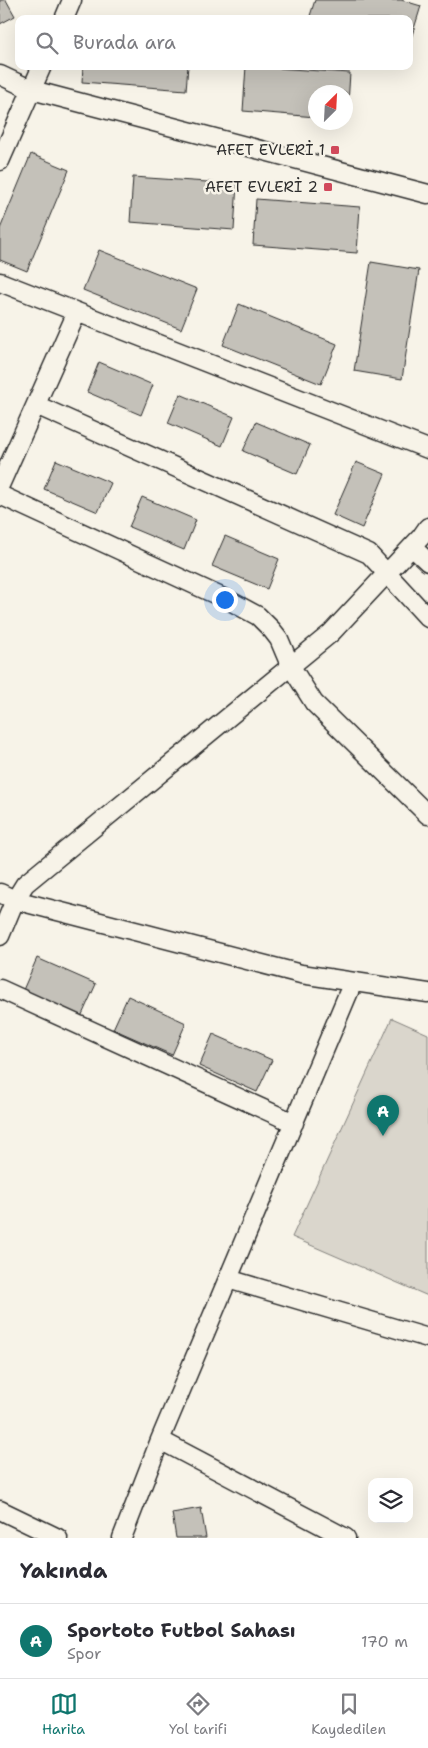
<!DOCTYPE html>
<html lang="tr">
<meta charset="utf-8">
<style>
:root{--surface:#fff;--page:#f7f7f7;--text:#2b2b33;--muted:#7c7c81;--line:#e1e1e2;--accent:#0f766e}
body{margin:0;font-family:"Shantell Sans",sans-serif;background:var(--page);color:var(--text)}
.controls{position:absolute;right:15px;bottom:15px;display:grid;overflow:hidden;border-radius:10px;box-shadow:0 5px 20px #0002}
.controls button{width:45px;height:45px;display:grid;place-items:center;padding:0;border:0;border-bottom:1px solid var(--line);background:var(--surface);color:var(--text);font:25px sans-serif}
.compass{position:absolute;left:308px;top:85px;width:45px;height:45px;border-radius:50%;background:var(--surface);box-shadow:0 5px 20px #0002;rotate:24deg}
.you{position:absolute;left:224px;top:599px;width:18px;height:18px;margin:-12px;border:4px solid #fff;border-radius:50%;background:#1a73e8;box-shadow:0 0 0 8px #1a73e833}
.badge{display:grid;place-items:center;width:32px;height:32px;border-radius:50%;background:var(--accent);color:#fff;font-size:16px;font-weight:700}
.pin{position:absolute;translate:-50% -41px;filter:drop-shadow(0 1px 2px #0008)}
.pin::after{content:'';position:absolute;top:26px;width:18px;height:15px;background:inherit;clip-path:polygon(0 0,100% 0,50% 100%)}
.list{margin:0;padding:0;list-style:none}
h2{display:flex;justify-content:space-between;align-items:center;height:65px;margin:0;padding:0 20px;font-size:21px}
h2 small{font-size:16px;font-weight:400;color:var(--muted)}
.list li{display:grid;grid-template-columns:32px 1fr auto;gap:15px;align-items:center;box-sizing:border-box;height:75px;padding:0 20px;border-top:1px solid var(--line)}
.list b{display:block;font-size:19px;white-space:nowrap}
.list p{margin:0;font-size:16px;white-space:nowrap;color:var(--muted)}
.list em{font-size:16px;font-style:normal;color:var(--muted)}
.icon{flex:none;width:28px;height:28px;fill:none;stroke:currentColor;stroke-width:2;stroke-linecap:round;stroke-linejoin:round}
.map{position:relative;flex:none;width:428px;height:1538px;overflow:hidden}
.search{position:absolute;background:var(--surface);box-shadow:0 5px 20px #0002;left:15px;right:15px;top:15px;height:55px;display:flex;align-items:center;gap:12px;box-sizing:border-box;padding:0 18px;border-radius:10px;color:var(--muted);font-size:19px}
.sheet{height:140px;background:var(--surface)}
nav{display:flex;justify-content:space-around;align-items:center;box-sizing:border-box;height:70px;border-top:1px solid var(--line);background:var(--surface);font-size:14px;color:var(--muted)}
nav a{display:grid;justify-items:center;gap:2px}
nav .on{color:var(--accent)}
.map>svg:first-child{display:block}
.green{fill:#dad6cc;stroke:#82807c}
.building{fill:#c4c1b9;stroke:#2b2b2b}
.lines{fill:none;stroke-linecap:round;stroke-linejoin:round}
.minor-casing{stroke:#2b2b2b;stroke-width:21}
.minor{stroke:#f7f3e8;stroke-width:18}
.poi-dot{fill:#d1495b;stroke:#f7f3e8;stroke-width:2}
.labels{text-anchor:middle;dominant-baseline:central;stroke-width:5;stroke-linejoin:round;paint-order:stroke}
.poi-label{font-size:15px;fill:#2b2b2b;stroke:#f7f3e8;text-anchor:end}
</style>
<div class="map">
<svg width="428" height="1538" viewBox="0 0 428 1538">
<rect width="100%" height="100%" fill="#f7f3e8"/>
<filter id="ink" filterUnits="userSpaceOnUse"><feTurbulence type="fractalNoise" baseFrequency=".02" numOctaves="2"/><feDisplacementMap in="SourceGraphic" scale="10" xChannelSelector="R" yChannelSelector="G"/><feConvolveMatrix kernelMatrix="1 2 1 2 8 2 1 2 1" color-interpolation-filters="sRGB"/></filter>
<g filter="url(#ink)">
<path class="green" d="M392,1018L428,1034V1296L292,1237Z"/>
<path class="building" d="M0,0H6L15,16L0,24Z
M315,0H401L421,6L409,45V19H309Z
M83,66H188L186,90L82,82Z
M246,66L350,73L347,119L346,92H316V117L243,111Z
M31,154L69,170L27,271L0,260V229Z
M133,177L237,184L234,230L130,222Z
M256,199L360,207L357,253L253,245Z
M99,250L197,289L181,329L83,290Z
M371,262L419,270L402,379L354,371Z
M239,304L337,344L321,384L223,345Z
M99,362L153,385L141,415L87,392Z
M180,394L234,417L222,446L168,423Z
M256,422L310,445L297,474L243,451Z
M56,460L111,483L98,512L44,489Z
M356,462L385,474L362,528L333,515Z
M142,497L196,520L184,550L129,527Z
M225,536L279,559L267,589L212,566Z
M37,958L96,984L81,1017L23,990Z
M128,996L186,1023L172,1055L113,1029Z
M213,1034L272,1060L257,1092L199,1066Z
M201,1508L206,1538H176L172,1513Z"/>
<g class="lines">
<g class="minor-casing">
<path id="minor" d="M64,19L72,0
M0,75L32,90L428,194
M0,161L42,66
M0,282L428,449
M36,405L369,554L428,618
M0,485L77,312
M0,495L232,602L258,616L272,630L279,639L290,665L314,703L428,815
M412,547L428,562
M0,893L15,900L301,974L428,993
M0,936L15,900L25,884L331,633L421,537L428,527
M0,989L294,1123
M228,1279L428,1338
M160,1440L346,1538
M0,1510L58,1538
M122,1538L160,1440L353,982"/>
</g>
<use href="#minor" class="minor"/>
</g>
</g>
<g class="poi-dot">
<rect x="330" y="145" width="10" height="10" rx="2.5"/>
<rect x="323" y="182" width="10" height="10" rx="2.5"/>
</g>
<g class="labels">
<g class="poi-label">
<text x="325" y="150">AFET EVLERİ 1</text>
<text x="318" y="187">AFET EVLERİ 2</text>
</g>
</g>
</svg>
<div class="controls">
<button><svg class="icon" aria-label="layers" viewBox="0 0 24 24"><path d="M12 4l9 5-9 5-9-5zM3 14l9 5 9-5"/></svg></button>
</div>
<svg class="compass" viewBox="-18 -18 36 36"><path d="M0-13l5 13h-10z" fill="#e53935"/><path d="M0 13l5-13h-10z" fill="#7c7c81"/></svg>
<div class="you"></div>
<div class="pin badge" style="left:383px;top:1136px">A</div>
<div class="search"><svg class="icon" aria-label="search" viewBox="0 0 24 24"><circle cx="10" cy="10" r="6"/><path d="M15 15l6 6"/></svg>Burada ara</div>
</div>
<section class="sheet">
<h2>Yakında<small></small></h2>
<ul class="list">
<li><span class="badge">A</span><div><b>Sportoto Futbol Sahası</b><p>Spor</p></div><em>170 m</em></li>
</ul>
</section>
<nav>
<a class="on"><svg class="icon" aria-label="map" viewBox="0 0 24 24"><path d="M3 6l6-2 6 2 6-2v14l-6 2-6-2-6 2zM9 4v14M15 6v14"/></svg>Harita</a>
<a><svg class="icon" aria-label="directions" viewBox="0 0 24 24"><path d="M12 3l9 9-9 9-9-9zM9 14v-3h6M13 9l2 2-2 2"/></svg>Yol tarifi</a>
<a><svg class="icon" aria-label="saved" viewBox="0 0 24 24"><path d="M7 4h10v16l-5-4-5 4z"/></svg>Kaydedilen</a>
</nav>
